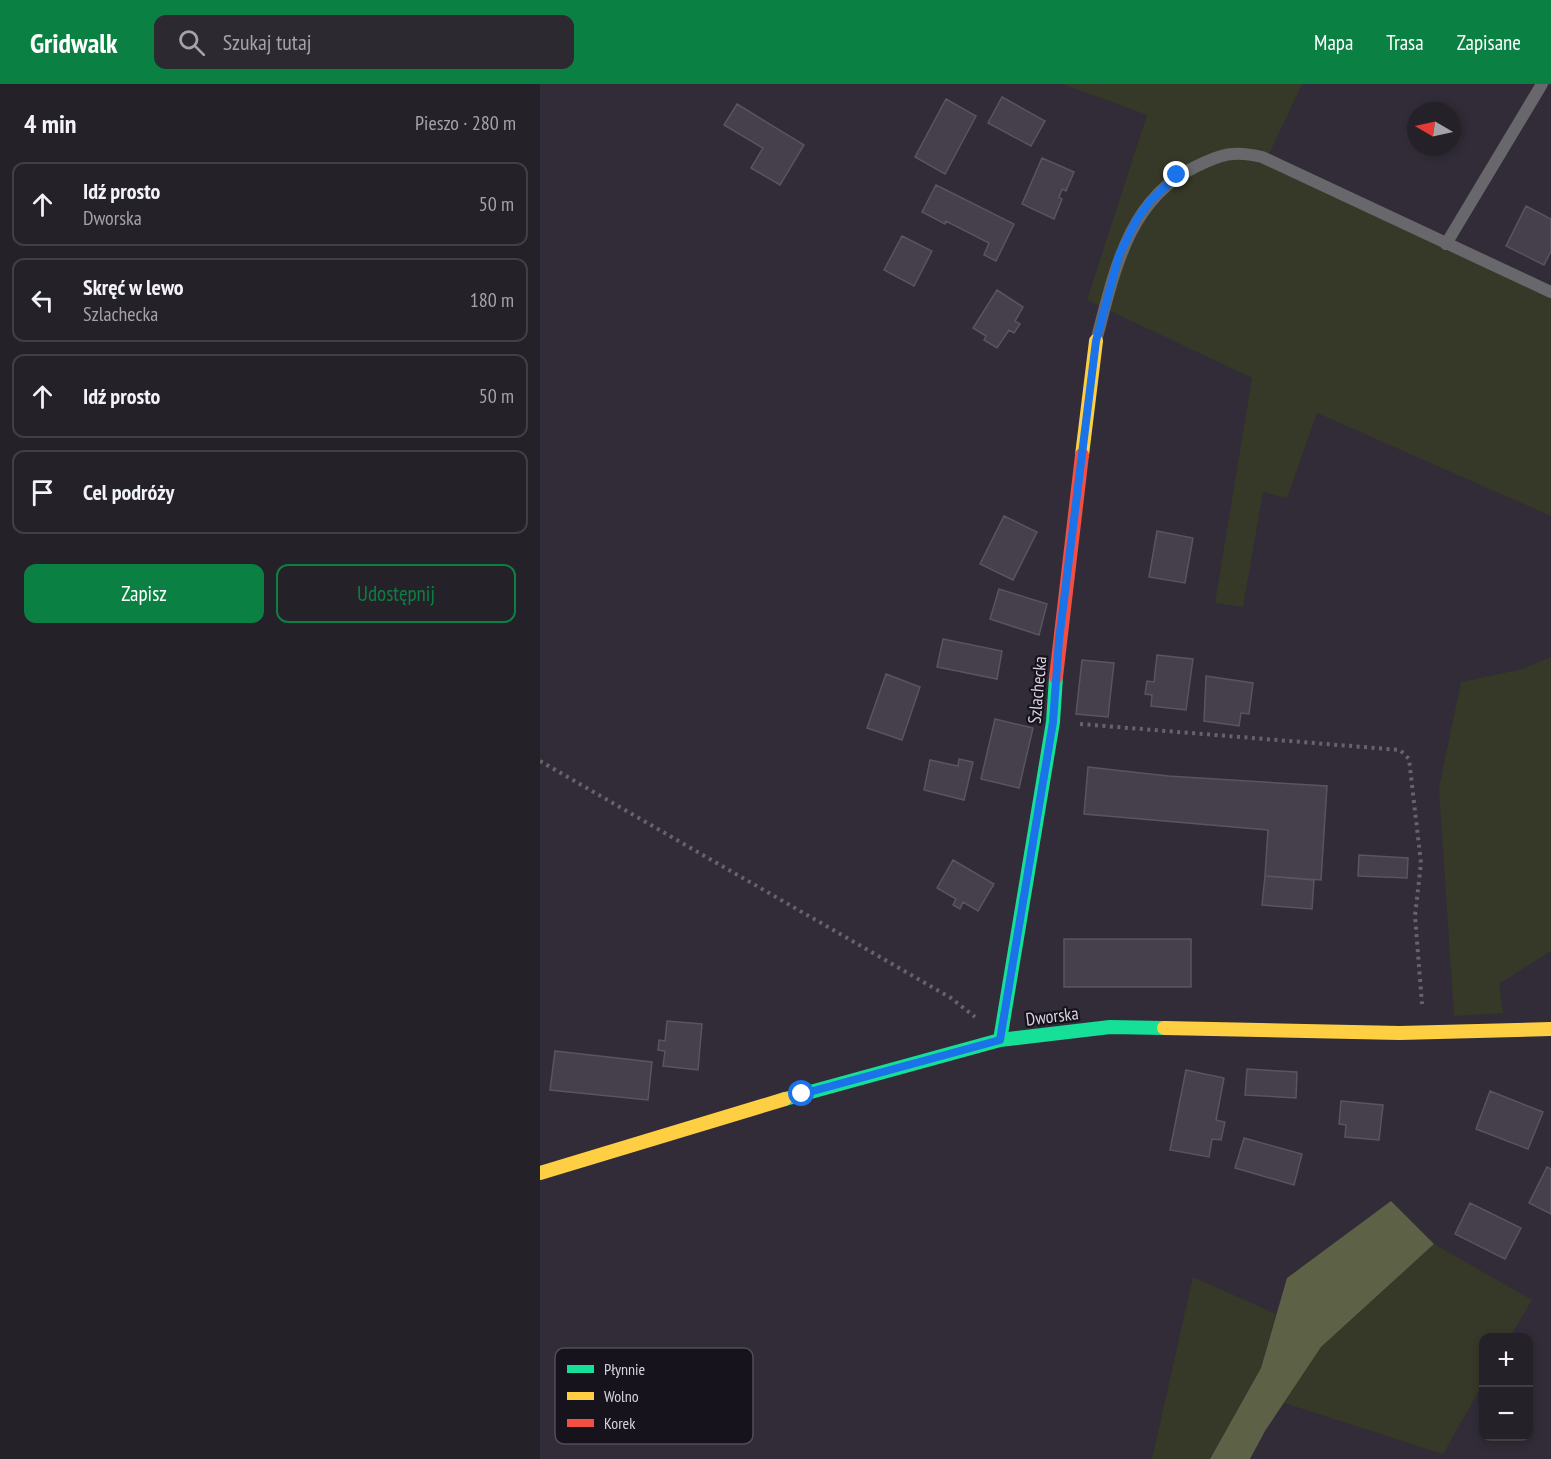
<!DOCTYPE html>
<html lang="pl">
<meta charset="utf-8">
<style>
:root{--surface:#252129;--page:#2d2931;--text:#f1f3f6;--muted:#a3a3a8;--line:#423e46;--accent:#0b8043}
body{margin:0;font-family:"PT Sans Narrow",sans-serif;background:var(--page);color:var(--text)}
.controls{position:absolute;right:18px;bottom:18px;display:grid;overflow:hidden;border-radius:12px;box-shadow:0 3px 9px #0003}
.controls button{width:54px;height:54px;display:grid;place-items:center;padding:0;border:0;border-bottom:2px solid var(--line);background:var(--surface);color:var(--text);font:30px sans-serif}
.compass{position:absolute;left:867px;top:18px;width:54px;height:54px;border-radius:50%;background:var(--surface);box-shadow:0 3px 9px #0003;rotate:279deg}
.stop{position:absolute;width:18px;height:18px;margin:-14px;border:4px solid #1a73e8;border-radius:50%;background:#fff}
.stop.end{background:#1a73e8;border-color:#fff;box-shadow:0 2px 6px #0008}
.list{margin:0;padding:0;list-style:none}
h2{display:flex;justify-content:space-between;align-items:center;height:78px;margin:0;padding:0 24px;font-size:26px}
h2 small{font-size:20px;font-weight:400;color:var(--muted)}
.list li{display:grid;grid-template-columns:39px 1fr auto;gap:18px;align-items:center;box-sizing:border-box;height:84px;margin:0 12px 12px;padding:0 12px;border:2px solid var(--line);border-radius:12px}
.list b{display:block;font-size:22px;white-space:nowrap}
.list p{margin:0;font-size:20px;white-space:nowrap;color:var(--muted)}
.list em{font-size:20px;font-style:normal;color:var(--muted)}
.actions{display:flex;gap:12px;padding:18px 24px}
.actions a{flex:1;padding:14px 0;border:2px solid var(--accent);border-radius:12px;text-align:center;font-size:21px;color:var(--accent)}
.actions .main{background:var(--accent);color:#fff}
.icon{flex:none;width:33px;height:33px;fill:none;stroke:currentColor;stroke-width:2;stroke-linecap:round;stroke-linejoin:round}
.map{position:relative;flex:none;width:1011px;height:1375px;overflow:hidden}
header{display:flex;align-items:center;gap:36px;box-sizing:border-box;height:84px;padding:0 30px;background:var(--accent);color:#fff}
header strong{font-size:28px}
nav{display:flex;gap:33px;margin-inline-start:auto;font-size:21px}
.search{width:420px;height:54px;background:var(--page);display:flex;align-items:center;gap:15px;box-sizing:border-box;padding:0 21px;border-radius:12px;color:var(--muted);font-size:22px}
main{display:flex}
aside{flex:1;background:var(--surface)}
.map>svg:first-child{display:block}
.green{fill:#363828}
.forest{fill:#5d6145}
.building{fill:#45404b;stroke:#59555e;stroke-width:1.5}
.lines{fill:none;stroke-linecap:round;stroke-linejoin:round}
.path{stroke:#66636a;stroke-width:4;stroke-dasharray:3 4.5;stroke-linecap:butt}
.lane{stroke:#67676c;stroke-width:12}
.fast{stroke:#16e098;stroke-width:14}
.slow{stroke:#ffcf43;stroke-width:14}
.jam{stroke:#f24e42;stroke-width:14}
.route{stroke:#1a73e8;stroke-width:8}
.labels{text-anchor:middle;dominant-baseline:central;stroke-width:4.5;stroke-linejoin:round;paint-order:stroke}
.street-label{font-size:18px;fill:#d8d3e0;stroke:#17131c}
.key{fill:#17131c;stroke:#514d57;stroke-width:1.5}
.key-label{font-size:16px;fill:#d8d3e0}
</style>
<header>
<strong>Gridwalk</strong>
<div class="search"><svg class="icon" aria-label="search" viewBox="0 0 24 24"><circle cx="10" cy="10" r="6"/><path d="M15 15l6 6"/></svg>Szukaj tutaj</div>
<nav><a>Mapa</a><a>Trasa</a><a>Zapisane</a></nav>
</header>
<main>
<aside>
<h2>4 min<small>Pieszo · 280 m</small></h2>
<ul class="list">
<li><svg class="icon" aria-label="ahead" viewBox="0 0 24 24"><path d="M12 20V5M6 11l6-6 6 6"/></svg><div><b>Idź prosto</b><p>Dworska</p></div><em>50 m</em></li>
<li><svg class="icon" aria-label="left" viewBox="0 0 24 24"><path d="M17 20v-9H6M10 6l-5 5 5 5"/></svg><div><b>Skręć w lewo</b><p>Szlachecka</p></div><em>180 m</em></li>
<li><svg class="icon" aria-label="ahead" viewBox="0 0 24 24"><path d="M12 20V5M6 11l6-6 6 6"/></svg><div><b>Idź prosto</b></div><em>50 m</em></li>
<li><svg class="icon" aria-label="arrive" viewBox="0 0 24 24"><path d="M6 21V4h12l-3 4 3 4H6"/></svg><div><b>Cel podróży</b></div></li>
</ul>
<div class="actions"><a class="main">Zapisz</a><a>Udostępnij</a></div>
</aside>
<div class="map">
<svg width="1011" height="1375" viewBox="0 0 1011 1375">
<rect width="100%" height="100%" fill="#312c37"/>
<path class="green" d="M523,0H762L729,70L1011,205V432L777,329L747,414L723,408L703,523L675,519L712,294L547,216L607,31Z
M1011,573V867L959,900L963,929L914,932L899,704L921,598L983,585Z
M894,1160L992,1216L970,1253L944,1254L943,1300L903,1370L744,1319L781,1263Z
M653,1193L736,1230L721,1284L670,1375H612Z"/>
<path class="forest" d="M851,1117L894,1160L781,1263L725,1347L710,1375H670L721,1284L747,1194Z"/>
<path class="building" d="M462,13L505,37L491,62L448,39Z
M406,15L436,32L405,90L375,73Z
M197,20L264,61L240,101L211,84L223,64L184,41Z
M502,74L534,88L526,107L522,105L519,113L522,115L514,135L482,120Z
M396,101L474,140L456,177L444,171L449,159L406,137L405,140L382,128Z
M986,122L1011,135V167L1004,181L966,162Z
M362,152L392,167L374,202L344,186Z
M457,206L483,223L475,237L480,240L474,249L469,246L457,264L444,256L446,252L433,244Z
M464,432L497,448L473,496L440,480Z
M617,447L653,454L645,499L609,493Z
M459,505L507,520L499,551L450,535Z
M403,555L462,567L457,595L397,583Z
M617,571L653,575L646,626L611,622L612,611L605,610L607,597L614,598Z
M542,576L574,579L568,633L536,630Z
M346,590L380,603L362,656L327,644Z
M666,592L713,599L709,630L701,629L699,642L664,637Z
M455,635L493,644L479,704L441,695Z
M419,675L433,678L424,716L384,706L390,676L418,682Z
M548,683L628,692L787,702L781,796L725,792L728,746L544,730Z
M819,771L868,774L867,794L818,792Z
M413,776L454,800L438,827L423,818L420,825L413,821L416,815L397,804Z
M725,792L774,796L772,825L722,821Z
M524,855H651V903H524Z
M127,937L162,940L158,986L123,982L125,967L118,966L119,956L125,957Z
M15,967L112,978L108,1016L10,1006Z
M707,985L757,988L756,1014L705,1011Z
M646,986L684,994L676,1036L685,1038L681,1056L672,1055L669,1073L630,1066Z
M950,1007L1003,1028L988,1065L936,1045Z
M801,1017L843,1021L839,1056L805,1053L806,1041L799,1040Z
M704,1054L762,1070L754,1101L695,1084Z
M1007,1083L1011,1085V1130L989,1119Z
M930,1119L981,1144L965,1175L915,1150Z"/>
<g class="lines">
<path class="path" d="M540,640L860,666L869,675L881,779L875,832L882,920
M0,677L411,914L435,933"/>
<path class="lane" d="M906,160L1002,0
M556,257C574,190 587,116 655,83C681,70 694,66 722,73L1011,208"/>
<path class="fast" d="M460,956L513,638L516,593
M245,1015L460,956L570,943L624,944"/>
<path class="slow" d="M542,371L556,257
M624,944L860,949L1011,945
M0,1089L245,1015"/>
<path class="jam" d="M516,593L542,371"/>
</g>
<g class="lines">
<path class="route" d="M262,1010L460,956L513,638L519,556L556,257L579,171L597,135L610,117L637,91"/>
</g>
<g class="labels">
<g class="street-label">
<text transform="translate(497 606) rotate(-85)">Szlachecka</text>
<text transform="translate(512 932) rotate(-7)">Dworska</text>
</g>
</g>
<rect x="15" y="1264" width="198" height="96" rx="9" class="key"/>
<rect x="27" y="1281" width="27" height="8" fill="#16e098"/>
<rect x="27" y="1308" width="27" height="8" fill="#ffcf43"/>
<rect x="27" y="1335" width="27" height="8" fill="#f24e42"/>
<g class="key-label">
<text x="64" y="1291">Płynnie</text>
<text x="64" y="1318">Wolno</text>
<text x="64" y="1345">Korek</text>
</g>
</svg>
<div class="controls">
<button>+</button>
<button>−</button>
</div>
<svg class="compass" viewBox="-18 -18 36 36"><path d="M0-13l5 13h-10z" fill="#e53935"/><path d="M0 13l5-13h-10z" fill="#a3a3a8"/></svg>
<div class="stop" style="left:262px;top:1010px"></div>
<div class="stop end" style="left:637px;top:91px"></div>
</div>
</main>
